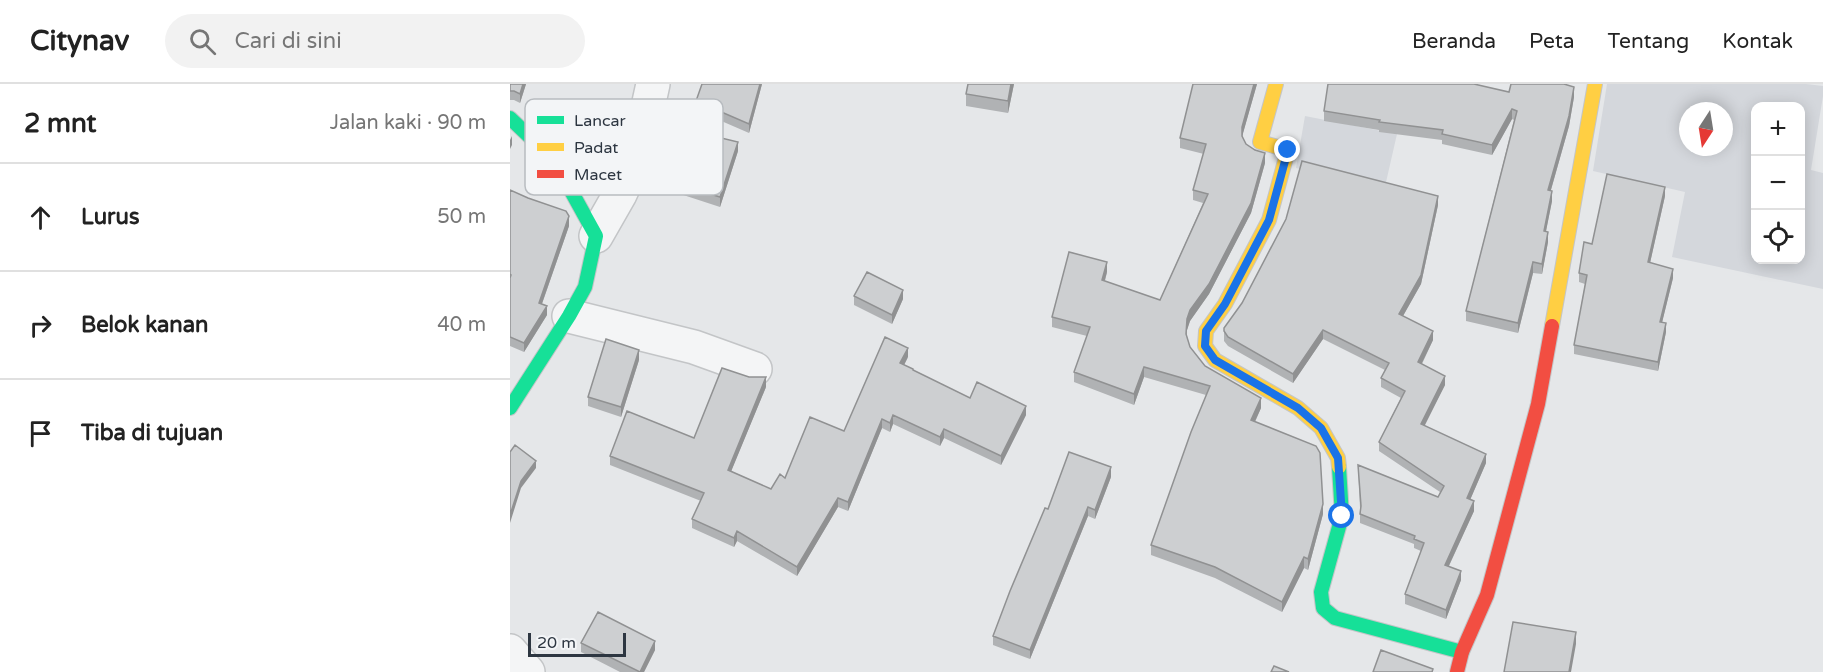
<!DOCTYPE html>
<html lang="id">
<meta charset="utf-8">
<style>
:root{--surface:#fff;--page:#f2f2f2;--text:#222;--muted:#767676;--line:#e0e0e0}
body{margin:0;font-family:"Varela Round",sans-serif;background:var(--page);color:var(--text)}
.controls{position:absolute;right:18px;top:18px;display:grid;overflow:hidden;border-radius:12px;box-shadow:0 3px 15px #0003}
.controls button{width:54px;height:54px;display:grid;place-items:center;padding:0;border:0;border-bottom:2px solid var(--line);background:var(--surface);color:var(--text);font:30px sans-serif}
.compass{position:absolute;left:1169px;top:18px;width:54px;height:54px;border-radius:50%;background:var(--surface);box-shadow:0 3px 15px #0003;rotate:192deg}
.scale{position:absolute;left:18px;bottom:15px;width:98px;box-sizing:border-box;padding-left:6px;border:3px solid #2d3641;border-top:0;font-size:16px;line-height:21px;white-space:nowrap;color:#2d3641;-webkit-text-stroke:4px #f3f5f7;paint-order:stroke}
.stop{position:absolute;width:18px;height:18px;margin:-14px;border:4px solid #1a73e8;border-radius:50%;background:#fff}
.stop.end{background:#1a73e8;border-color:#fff;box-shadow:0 2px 6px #0008}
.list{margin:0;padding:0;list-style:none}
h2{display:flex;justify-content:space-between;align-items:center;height:78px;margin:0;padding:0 24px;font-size:26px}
h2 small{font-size:20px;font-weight:400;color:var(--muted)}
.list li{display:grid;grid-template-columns:39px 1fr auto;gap:18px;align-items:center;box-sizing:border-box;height:108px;padding:0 24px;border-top:2px solid var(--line)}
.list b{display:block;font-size:22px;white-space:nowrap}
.list em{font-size:20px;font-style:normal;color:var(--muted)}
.icon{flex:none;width:33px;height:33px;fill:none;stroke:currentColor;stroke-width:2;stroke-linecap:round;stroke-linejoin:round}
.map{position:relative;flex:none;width:1313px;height:588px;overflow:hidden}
header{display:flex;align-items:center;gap:36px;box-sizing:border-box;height:84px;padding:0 30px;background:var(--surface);border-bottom:2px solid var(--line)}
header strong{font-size:28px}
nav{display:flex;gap:33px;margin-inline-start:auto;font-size:21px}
.search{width:420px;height:54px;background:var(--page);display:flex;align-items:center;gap:15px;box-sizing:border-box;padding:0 21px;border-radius:33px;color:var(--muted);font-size:22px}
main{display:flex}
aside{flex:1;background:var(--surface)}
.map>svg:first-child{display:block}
.built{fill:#d4d7dc;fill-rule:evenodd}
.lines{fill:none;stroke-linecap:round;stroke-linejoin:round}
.street-casing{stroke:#c3c5c7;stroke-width:36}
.fast-casing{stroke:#c3c5c7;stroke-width:16}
.slow-casing{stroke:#c3c5c7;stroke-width:16}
.jam-casing{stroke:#c3c5c7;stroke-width:16}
.street{stroke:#f4f5f6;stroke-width:33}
.fast{stroke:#16e098;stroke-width:14}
.slow{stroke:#ffcf43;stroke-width:14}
.jam{stroke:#f24e42;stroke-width:14}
.wall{fill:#b0b2b4}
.shaded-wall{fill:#909192}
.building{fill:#cdcfd1;stroke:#909192;stroke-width:1.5}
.route{stroke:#1a73e8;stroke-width:8}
.key{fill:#f3f5f7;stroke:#b8bcc0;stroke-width:1.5}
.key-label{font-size:16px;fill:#2d3641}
</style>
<header>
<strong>Citynav</strong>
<div class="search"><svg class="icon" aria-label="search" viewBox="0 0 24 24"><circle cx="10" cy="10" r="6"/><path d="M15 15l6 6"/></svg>Cari di sini</div>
<nav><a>Beranda</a><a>Peta</a><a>Tentang</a><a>Kontak</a></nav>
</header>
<main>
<aside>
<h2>2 mnt<small>Jalan kaki · 90 m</small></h2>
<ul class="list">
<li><svg class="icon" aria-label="ahead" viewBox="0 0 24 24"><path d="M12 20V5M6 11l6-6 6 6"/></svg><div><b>Lurus</b></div><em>50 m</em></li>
<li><svg class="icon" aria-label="right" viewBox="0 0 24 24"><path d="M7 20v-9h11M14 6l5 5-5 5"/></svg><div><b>Belok kanan</b></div><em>40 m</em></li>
<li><svg class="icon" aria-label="arrive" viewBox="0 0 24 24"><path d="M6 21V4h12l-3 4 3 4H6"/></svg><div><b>Tiba di tujuan</b></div></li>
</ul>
</aside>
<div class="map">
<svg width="1313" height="588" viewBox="0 0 1313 588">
<rect width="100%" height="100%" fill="#e5e7e9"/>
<path class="built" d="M1097,0H1296L1313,2V12L1301,86L1313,89V205L1162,173L1175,108L1083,87ZM1246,22H1290V176H1246ZM1178,27H1214V63H1178Z
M795,32L887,50L874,107L786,84Z"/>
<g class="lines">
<g class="street-casing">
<path id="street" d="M86,152L110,110L127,73L143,0
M59,232L184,263L245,285
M0,567L18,588"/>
</g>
<g class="fast-casing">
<path id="fast" d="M0,34L44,76L86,152L75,203L59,232L0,324
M829,383L832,432L811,508L813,524L825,534L952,568"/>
</g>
<g class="slow-casing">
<path id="slow" d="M766,0L750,58L778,66L759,136L715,220L696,247L695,262L705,276L788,324L811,344L828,374L829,383
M1042,242L1085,0"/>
</g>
<g class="jam-casing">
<path id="jam" d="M947,588L952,568L977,511L1028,320L1042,242"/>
</g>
<use href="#street" class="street"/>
<use href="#fast" class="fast"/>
<use href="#slow" class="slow"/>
<use href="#jam" class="jam"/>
</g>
<path class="wall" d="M0,0H16L10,19L4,16H0Z
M252,0L239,49L186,26V17Z
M458,0H504L498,29L456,22V10Z
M683,0H747L732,52L736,60L755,79L741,129L699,210L680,237L677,246V252L680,263L695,282L751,324L745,338L813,430L798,486L794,484L772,528L705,494L641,471V461L696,311L634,293L624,321L564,298V288L577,252L542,243V233L597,188L595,197L650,216L693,119L683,116V106L694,70L670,64V54Z
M999,8L1064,13L1059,42L1041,106L1042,117L1036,147L1038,158L1032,190L1023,189L1008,249L956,237V227L1004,36L1002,35L982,71L932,60V56L869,48V46L814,37V27Z
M115,39L109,68L100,87L67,79L60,67L50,56V46Z
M228,67L210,123L158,106V97Z
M0,106L59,142L32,220L37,231L14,268L0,262Z
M1155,112L1140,179L1163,194L1152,238L1156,248L1148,287L1064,270V261L1075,200L1069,198V189L1082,160Z
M928,121L911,200L893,232L923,256L912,280L935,301L914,341L976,379L960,416L964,427L939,482L951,496L936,535L895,520V510L911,467L904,464V460L850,439V424L848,381L928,413L930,408L869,367V358L891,314L871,303V294L875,286L813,255L783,299L718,262L714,257V244Z
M344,212L393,215L382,240L344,221Z
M398,273L394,281L403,286L460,314L516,331L491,381L434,354L430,362L383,340L380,348L372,344L338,427L328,423L287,492L227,457L224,463L182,444V435L191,417L100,381V372L184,354L256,303L221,387L261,405L334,347Z
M129,276L111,333L78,322V313Z
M601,393L585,435L578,432L520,575L483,561V552L538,425Z
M71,559L145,566L134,588H110L71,568Z"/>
<path class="shaded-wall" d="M13,0H16L10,19V10Z
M250,0H252L239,49V40Z
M501,0H504L498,29V17Z
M744,0H747L732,53V43Z
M1064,3V13L1059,42L1038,116V106Z
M1002,25V35L982,71V61Z
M115,30V39L109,68L100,87V78Z
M2,52V61L0,65V56Z
M228,58V67L210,123V113Z
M755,69V79L741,129L699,210L680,237L677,246L676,261L677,235L680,226Z
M1155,103V112L1138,188V178Z
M1042,107V117L1034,157V147Z
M928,112V121L911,200L889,239V230Z
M59,132V142L29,228V219Z
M1038,148V158L1032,190V180Z
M597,178V188L592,206V196Z
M1023,178V189L1008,249V239Z
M1163,185V194L1150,247V238Z
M393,206V215L382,240V231Z
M37,222V231L14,268V259Z
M1156,239V248L1148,287V278Z
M813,246V255L783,299V290Z
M923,247V256L908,287V278Z
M398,264V273L390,289V279Z
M129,266V276L111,333V323Z
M634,283V293L624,321V310Z
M935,292V301L911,349V340Z
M256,293V303L218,395V386Z
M751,314V324L741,346V336Z
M516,322V331L491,381V372Z
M383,331V340L380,348V339Z
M372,335V344L338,427V418Z
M434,345V354L430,362V353Z
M976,370V379L957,423V414Z
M26,377V384L11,404L0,439V431L11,397Z
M601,383V393L585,435V426Z
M328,414V423L287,492V483Z
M964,417V427L935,490V481Z
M813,420V430L798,486V475Z
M578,423V432L520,575V566Z
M227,447V457L224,463V454Z
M794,473V484L772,528V518Z
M951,487V496L936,535V526Z
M1066,548V560L1061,588H1059Z
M145,557V566L134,588H130Z"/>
<path class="building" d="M0,0H13L10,10L4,7H0Z
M192,0H250L239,40L186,17Z
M458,0H501L498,17L456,10Z
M683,0H744L732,43V52L736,60L745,66L755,69L741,119L699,200L680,226L677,235L676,250L680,263L695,282L751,314L741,336L806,362L810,369L813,420L798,475L794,473L772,518L705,483L641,461L681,348L700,302L634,283L624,310L564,288L580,243L542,233L559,168L597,178L592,196L650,216L698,110L683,106L696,60L670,54Z
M818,0H964L999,8L1001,0H1054L1064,3L1059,32L1038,106L1042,107L1034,147L1038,148L1032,180L1023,178L1008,239L956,227L1007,27L1002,25L982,61L932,50L933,46L869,38L870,36L814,27Z
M178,46L228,58L210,113L158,97L171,55L175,56Z
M792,77L928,112L911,191L889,230L923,247L908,278L935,292L911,340L976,370L957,414L964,417L935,481L951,487L936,526L895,510L914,459L904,455L905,452L850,430L851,422L848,381L928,413L934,402L869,358L895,307L871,294L879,279L813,246L783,290L718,253L714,247V244L732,219L776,135Z
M1097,90L1155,103L1138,178L1163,185L1150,238L1156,239L1148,278L1064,261L1077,191L1069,189L1074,158L1082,160Z
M0,106L18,114L56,127L59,132L29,219L37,222L14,259L0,253V194L1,191L0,190Z
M357,188L393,206L382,231L344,212Z
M375,253L398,264L390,279L403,285V286L460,314L467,298L516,322L491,372L434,345L430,353L383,331L380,339L372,335L338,418L328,414L287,483L227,447L224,454L182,435L194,409L100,372L117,327L184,354L212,284L239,293H256L218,386L261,405L270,390L275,394L300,333L334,347Z
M96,255L129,266L111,323L78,313Z
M5,361L26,377L11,397L0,431V368Z
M559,368L601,383L585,426L578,423L520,566L483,552L500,507L535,424L538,425Z
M88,528L145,557L130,588L71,559Z
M1003,538L1066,548L1059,588H994Z
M871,566L923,585L922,588H863Z
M764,582L779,588H761Z"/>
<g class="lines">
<path class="route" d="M778,66L759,136L715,220L696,247L695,262L705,276L788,324L811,344L828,374L832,432"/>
</g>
<rect x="15" y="15" width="198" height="96" rx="9" class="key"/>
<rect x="27" y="32" width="27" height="8" fill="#16e098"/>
<rect x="27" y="59" width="27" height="8" fill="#ffcf43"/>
<rect x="27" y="86" width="27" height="8" fill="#f24e42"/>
<g class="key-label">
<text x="64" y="42">Lancar</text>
<text x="64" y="69">Padat</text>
<text x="64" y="96">Macet</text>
</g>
</svg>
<div class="controls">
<button>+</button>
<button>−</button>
<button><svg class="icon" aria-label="locate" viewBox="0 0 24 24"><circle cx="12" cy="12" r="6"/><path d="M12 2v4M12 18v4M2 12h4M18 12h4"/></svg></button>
</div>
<svg class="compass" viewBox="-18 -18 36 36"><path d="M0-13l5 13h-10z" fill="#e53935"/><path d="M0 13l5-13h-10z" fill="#767676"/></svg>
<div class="scale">20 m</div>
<div class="stop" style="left:832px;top:432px"></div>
<div class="stop end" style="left:778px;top:66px"></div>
</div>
</main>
